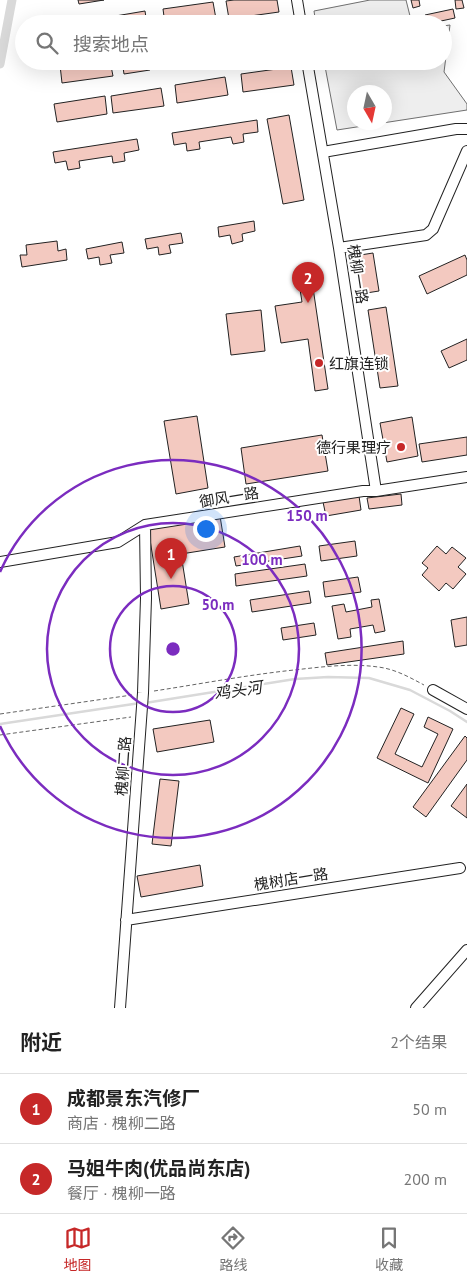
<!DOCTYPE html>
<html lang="zh">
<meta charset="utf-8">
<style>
:root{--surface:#fff;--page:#f2f2f2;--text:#222;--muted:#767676;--line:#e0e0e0;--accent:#c62828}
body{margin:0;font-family:"PT Sans","Noto Sans SC",sans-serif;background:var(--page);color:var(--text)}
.compass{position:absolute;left:347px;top:85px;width:45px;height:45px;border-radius:50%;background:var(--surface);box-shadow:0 5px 20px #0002;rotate:171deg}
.you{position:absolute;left:205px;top:528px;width:18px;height:18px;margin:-12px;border:4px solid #fff;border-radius:50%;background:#1a73e8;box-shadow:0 0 0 8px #1a73e833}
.badge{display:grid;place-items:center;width:32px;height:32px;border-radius:50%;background:var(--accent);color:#fff;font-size:16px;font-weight:700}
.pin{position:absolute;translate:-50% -41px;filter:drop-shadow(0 1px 2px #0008)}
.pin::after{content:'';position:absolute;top:26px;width:18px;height:15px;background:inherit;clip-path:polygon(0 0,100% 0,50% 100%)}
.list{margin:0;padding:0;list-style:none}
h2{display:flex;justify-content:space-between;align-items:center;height:65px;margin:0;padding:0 20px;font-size:21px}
h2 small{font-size:16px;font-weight:400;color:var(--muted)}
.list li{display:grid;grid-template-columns:32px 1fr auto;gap:15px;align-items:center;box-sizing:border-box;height:70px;padding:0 20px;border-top:1px solid var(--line)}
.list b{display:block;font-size:19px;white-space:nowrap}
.list p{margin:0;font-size:16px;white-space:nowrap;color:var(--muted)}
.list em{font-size:16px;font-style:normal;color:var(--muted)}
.icon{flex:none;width:28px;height:28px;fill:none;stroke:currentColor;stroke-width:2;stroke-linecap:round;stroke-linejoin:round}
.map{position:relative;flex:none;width:467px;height:1008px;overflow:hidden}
.search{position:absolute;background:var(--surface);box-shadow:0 5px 20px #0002;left:15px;right:15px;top:15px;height:55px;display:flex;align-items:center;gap:12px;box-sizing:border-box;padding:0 18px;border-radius:28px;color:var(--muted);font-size:19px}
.sheet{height:205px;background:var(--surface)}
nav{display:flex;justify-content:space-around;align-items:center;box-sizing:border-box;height:70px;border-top:1px solid var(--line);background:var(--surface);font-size:14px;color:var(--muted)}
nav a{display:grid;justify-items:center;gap:2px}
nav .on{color:var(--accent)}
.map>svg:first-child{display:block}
.green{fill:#eee;stroke:#6f6f6f;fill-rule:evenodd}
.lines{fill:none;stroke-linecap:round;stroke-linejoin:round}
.stream{stroke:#d9d9d9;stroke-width:2.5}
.canal{stroke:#d9d9d9;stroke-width:9}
.building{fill:#f3c9c0;stroke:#222}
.minor-casing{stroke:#222;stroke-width:12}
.path{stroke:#646464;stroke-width:1;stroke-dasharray:4 2.5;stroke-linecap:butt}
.minor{stroke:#fff;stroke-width:10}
.ring{fill:none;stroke:#7b2cbf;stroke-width:2.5}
.poi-dot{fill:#c62828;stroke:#fff;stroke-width:2}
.labels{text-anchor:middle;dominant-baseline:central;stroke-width:4;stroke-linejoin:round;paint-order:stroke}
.street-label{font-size:15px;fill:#222;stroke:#fff}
.poi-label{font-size:15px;fill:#222;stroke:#fff;text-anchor:start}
.water-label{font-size:16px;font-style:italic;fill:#222;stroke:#fff}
.centre{fill:#7b2cbf;stroke:#fff;stroke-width:2.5}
.ring-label{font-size:15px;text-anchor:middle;font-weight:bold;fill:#7b2cbf;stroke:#fff;stroke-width:4;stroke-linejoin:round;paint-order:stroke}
</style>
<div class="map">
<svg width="467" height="1008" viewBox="0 0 467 1008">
<rect width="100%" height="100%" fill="#fff"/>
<path class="green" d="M370,0H406L412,24H316L314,11Z
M450,25L444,72L467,104V110L337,130L324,61H443V26ZM354,92H384V122H354Z"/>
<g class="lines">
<path class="stream" d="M145,703L295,679L328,677L369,678L410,690L450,711L467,722
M0,724L140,703"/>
<path class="canal" d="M0,64L12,0"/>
</g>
<path class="building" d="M78,0H104L79,4Z
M234,0H277L279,12L229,19L226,1Z
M411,0H419L420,6L413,8Z
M455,0H462L464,8L456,9Z
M213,2L216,19L187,24H165L163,9Z
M453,9L455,18L427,24L425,15Z
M145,11L147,24H75L74,23Z
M88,61H110L113,76L62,83L60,65Z
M122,61H148L150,70L124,74Z
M171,61H195L171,65Z
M291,67L294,85L243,92L241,74Z
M225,77L228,95L177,103L175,85Z
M161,88L164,106L113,113L111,96Z
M105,96L107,114L57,122L54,104Z
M289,115L304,200L283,204L267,119Z
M257,120L258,132L243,134L244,142L233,144L231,137L199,142L200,149L187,151L186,143L174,145L172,133Z
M137,139L139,150L124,153L125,161L113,163L112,156L79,161L80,168L68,170L66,161L55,163L53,152Z
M254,221L255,231L242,234L243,241L232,244L230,235L219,237L218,227Z
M181,233L183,243L169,245L171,253L159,255L158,247L147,249L145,239Z
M57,241L58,251L66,249L67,260L22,267L20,255H27L26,245Z
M122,242L124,253L110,255L112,263L100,265L99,257L88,259L86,249Z
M373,253L379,291L360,294L354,256Z
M465,255L467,260V275L427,294L419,276Z
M312,281L328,389L315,391L308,339L281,343L275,306L302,302L299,283Z
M386,307L398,386L380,388L368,310Z
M261,310L265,351L231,355L226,314Z
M467,339V360L449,368L441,351Z
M197,416L208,488L176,494L164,421Z
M412,417L418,456L387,462L380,423Z
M322,435L328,471L246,484L241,448Z
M467,437V455L422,462L419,444Z
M401,494L402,505L369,509L367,498Z
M359,496L361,510L326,516L323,502Z
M220,516L225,547L181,554L189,604L161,609L148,527Z
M355,541L357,556L321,561L319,546Z
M300,546L302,556L236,566L234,557Z
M437,546L446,554L452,547L466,558L458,567L466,574L453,589L446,583L439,591L422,575L428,568L422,563Z
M305,564L307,576L236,586L235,574Z
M358,577L361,592L325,597L323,582Z
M309,591L311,603L252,612L250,600Z
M379,599L385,631L375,633L373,625L350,629L351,637L338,639L332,606L344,604L346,612L372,607L371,600Z
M467,617V645L455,647L451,620Z
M314,623L316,635L283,640L281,628Z
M403,641L404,654L327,665L325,653Z
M401,708L414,714L395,754L422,767L438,734L424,727L428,717L453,729L428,783L377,758Z
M210,720L214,742L157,752L153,729Z
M465,736L467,738V760L426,817L413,807Z
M160,779L179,781L171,846L152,844Z
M467,784V818L451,806Z
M200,865L203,886L141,897L137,876Z"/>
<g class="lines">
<g class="minor-casing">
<path id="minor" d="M297,0L301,24
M307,61L339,248L376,491
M323,152L456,129H467
M339,248L426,235L433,229L467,151
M0,562L118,542L145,525L363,491H376L467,477
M433,690L467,709
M126,920L460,868
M120,1008L143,693L146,598L145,525
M416,1008L467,950"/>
</g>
<path class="path" d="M154,691C200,684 247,675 294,670C321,667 350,663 378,667C395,669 409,677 424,685
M0,714L132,695
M0,735L131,717"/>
<use href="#minor" class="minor"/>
</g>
<g class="ring">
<circle cx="173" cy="649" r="63"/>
<circle cx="173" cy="649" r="126"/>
<path d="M0 572A189 189 0 1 1 0 726"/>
</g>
<g class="poi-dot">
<circle cx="319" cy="363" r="5"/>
<circle cx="401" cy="447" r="5"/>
</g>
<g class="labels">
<g class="street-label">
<text transform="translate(358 274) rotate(81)">槐柳一路</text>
<text transform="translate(229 497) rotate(-9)">御风一路</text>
<text transform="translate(123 766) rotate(-86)">槐柳二路</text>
<text transform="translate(291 879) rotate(-9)">槐树店一路</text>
</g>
<g class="poi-label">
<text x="329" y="363">红旗连锁</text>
<text x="391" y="447" text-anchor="end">德行果理疗</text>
</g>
<g class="water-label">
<text transform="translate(238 690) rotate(-8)">鸡头河</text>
</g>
</g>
<circle cx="173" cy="649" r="8" class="centre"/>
<g class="ring-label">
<text x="307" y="521">150 m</text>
<text x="262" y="565">100 m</text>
<text x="218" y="610">50 m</text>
</g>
</svg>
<svg class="compass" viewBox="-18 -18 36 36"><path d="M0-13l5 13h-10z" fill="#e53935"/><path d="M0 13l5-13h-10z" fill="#767676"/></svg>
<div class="you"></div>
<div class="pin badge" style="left:171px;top:579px">1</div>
<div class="pin badge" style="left:308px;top:303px">2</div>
<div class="search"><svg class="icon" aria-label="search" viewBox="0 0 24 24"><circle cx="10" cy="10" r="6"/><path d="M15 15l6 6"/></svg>搜索地点</div>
</div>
<section class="sheet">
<h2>附近<small>2个结果</small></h2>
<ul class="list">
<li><span class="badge">1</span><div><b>成都景东汽修厂</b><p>商店 · 槐柳二路</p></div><em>50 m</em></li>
<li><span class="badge">2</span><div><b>马姐牛肉(优品尚东店)</b><p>餐厅 · 槐柳一路</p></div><em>200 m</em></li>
</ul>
</section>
<nav>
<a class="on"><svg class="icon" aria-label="map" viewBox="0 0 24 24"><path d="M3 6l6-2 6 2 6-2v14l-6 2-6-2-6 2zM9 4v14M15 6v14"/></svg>地图</a>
<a><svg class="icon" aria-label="directions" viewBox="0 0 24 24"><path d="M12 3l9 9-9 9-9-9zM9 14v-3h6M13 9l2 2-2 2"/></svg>路线</a>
<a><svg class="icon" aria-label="saved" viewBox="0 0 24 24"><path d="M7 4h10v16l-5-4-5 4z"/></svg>收藏</a>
</nav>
